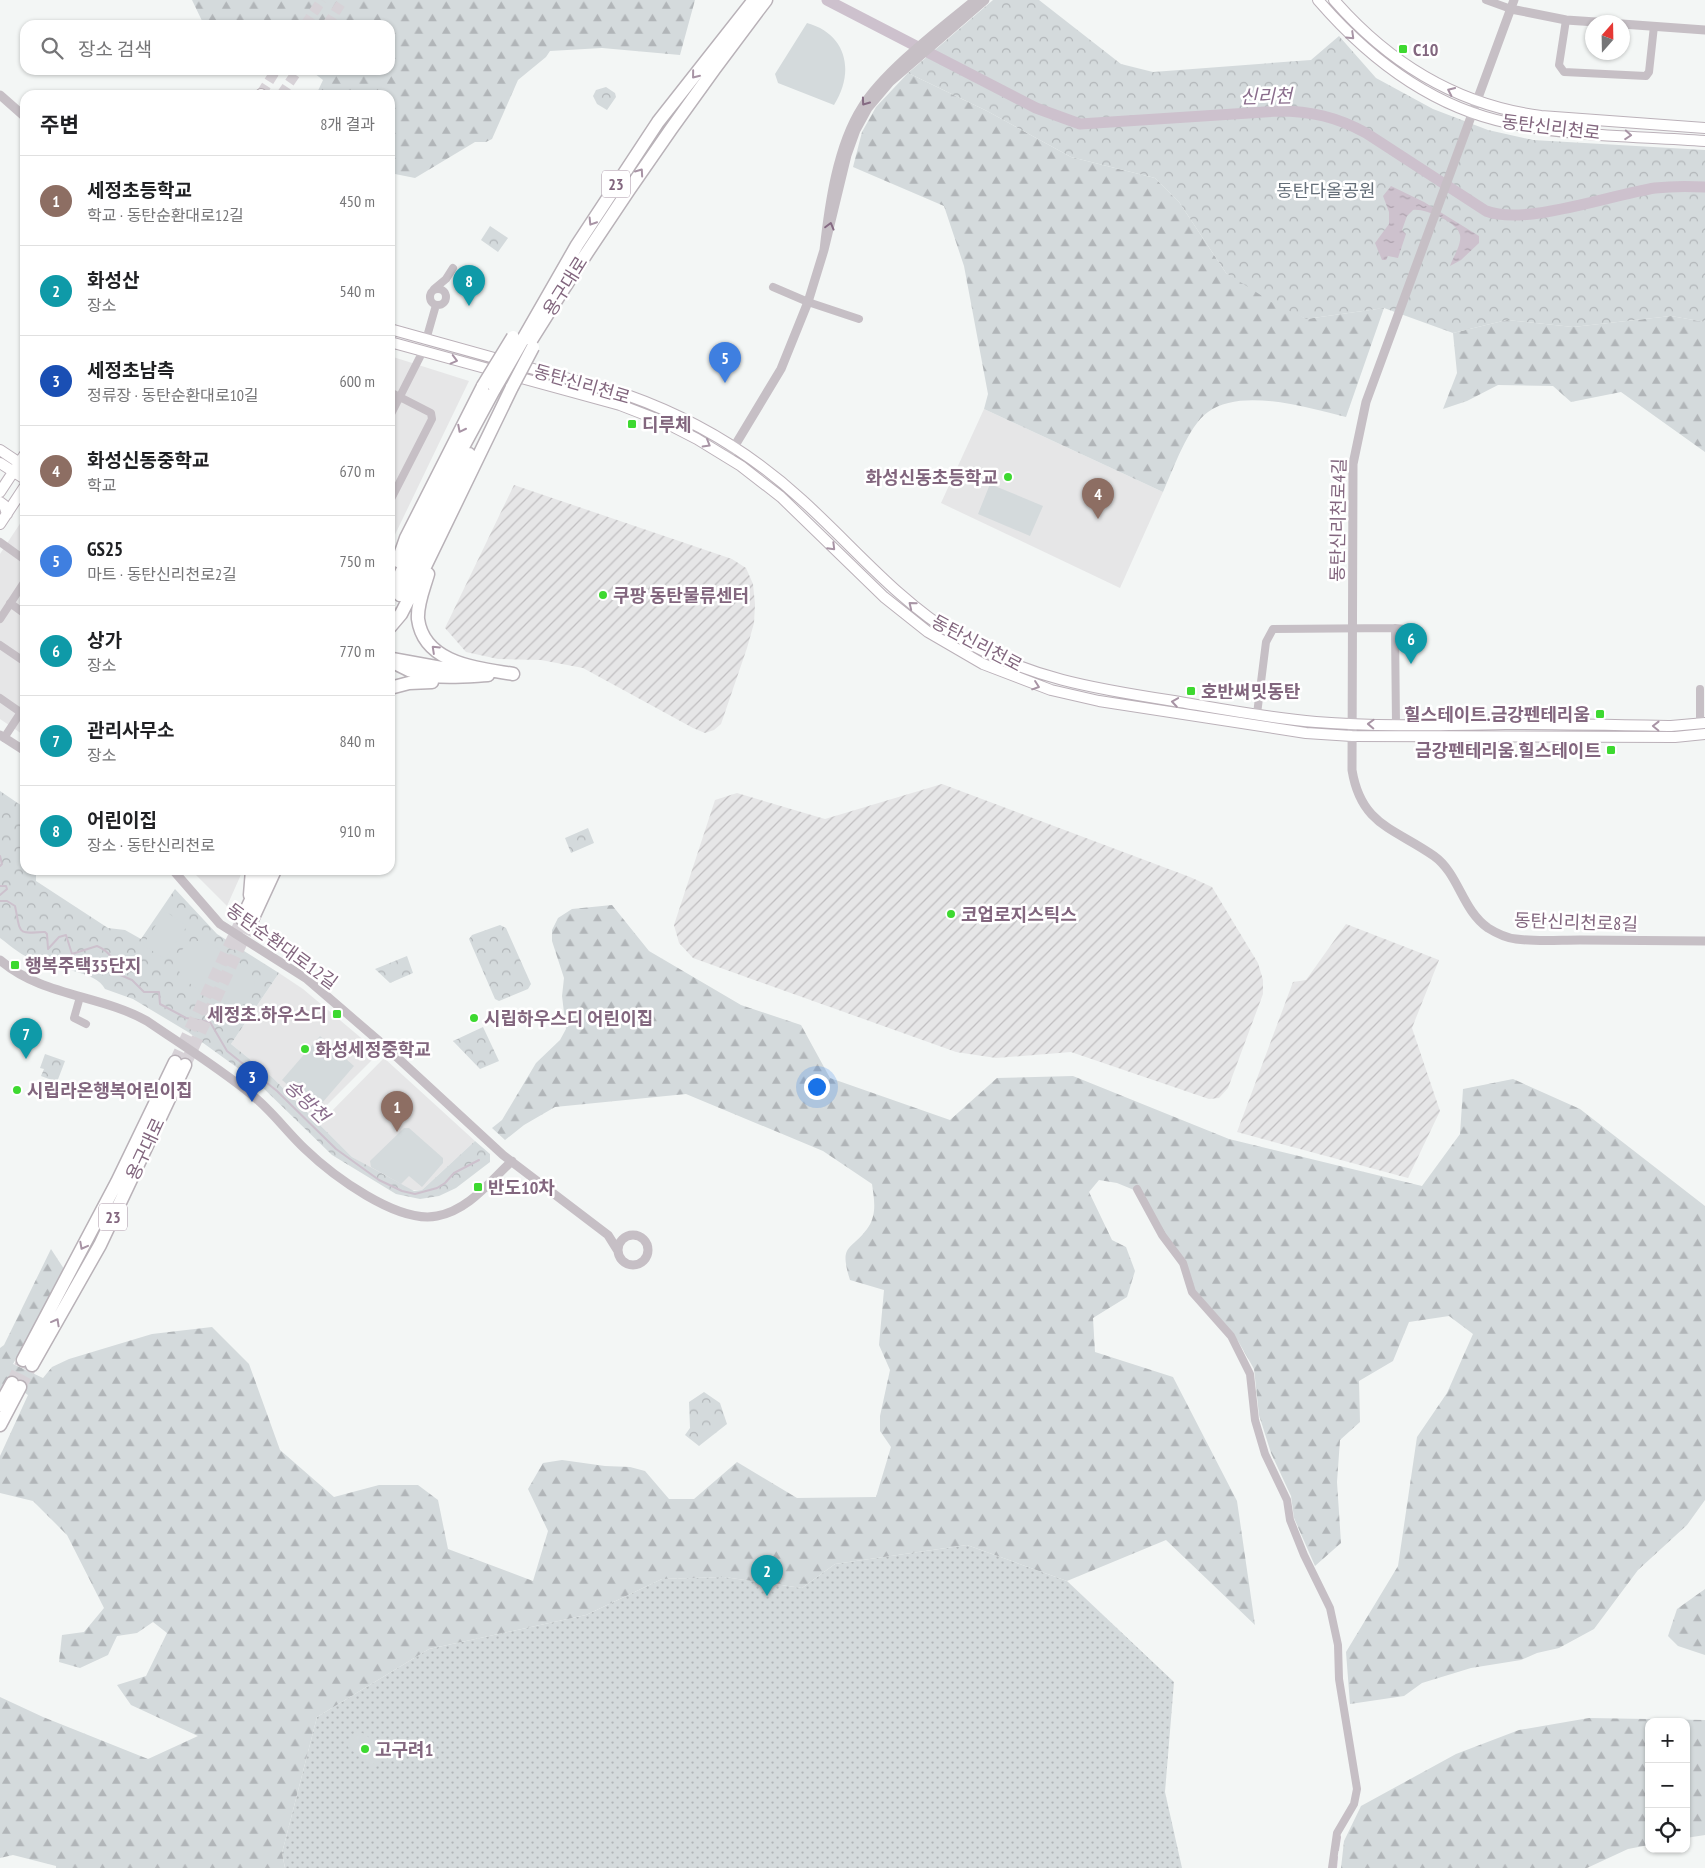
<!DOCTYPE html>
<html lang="ko">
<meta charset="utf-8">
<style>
:root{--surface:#fff;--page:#f2f2f2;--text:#202124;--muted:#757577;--line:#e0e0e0;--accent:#db2777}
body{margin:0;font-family:"PT Sans Narrow","Noto Sans KR",sans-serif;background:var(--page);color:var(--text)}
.controls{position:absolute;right:15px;bottom:15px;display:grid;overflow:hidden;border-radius:10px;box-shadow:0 1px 4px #0004}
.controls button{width:45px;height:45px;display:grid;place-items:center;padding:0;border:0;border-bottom:1px solid var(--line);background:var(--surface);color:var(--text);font:25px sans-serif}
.compass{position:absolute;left:1585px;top:15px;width:45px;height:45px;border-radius:50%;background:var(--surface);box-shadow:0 1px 4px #0004;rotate:20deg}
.you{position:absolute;left:816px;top:1086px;width:18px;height:18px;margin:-12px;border:4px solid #fff;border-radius:50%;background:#1a73e8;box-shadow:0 0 0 8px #1a73e833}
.badge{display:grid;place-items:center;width:32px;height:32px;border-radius:50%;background:var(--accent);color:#fff;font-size:16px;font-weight:700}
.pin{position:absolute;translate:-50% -41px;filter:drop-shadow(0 1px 2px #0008)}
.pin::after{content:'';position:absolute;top:26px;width:18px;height:15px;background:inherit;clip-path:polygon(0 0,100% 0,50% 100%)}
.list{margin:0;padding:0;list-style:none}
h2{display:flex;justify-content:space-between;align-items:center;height:65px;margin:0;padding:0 20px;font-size:21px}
h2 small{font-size:16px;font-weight:400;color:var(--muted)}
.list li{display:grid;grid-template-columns:32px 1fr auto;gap:15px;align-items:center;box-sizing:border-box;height:90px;padding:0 20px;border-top:1px solid var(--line)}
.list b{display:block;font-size:19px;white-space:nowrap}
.list p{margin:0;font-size:16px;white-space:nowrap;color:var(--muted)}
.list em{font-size:16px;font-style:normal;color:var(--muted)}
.icon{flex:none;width:28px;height:28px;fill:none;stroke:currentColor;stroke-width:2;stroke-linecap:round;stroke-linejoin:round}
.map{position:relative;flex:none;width:1705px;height:1868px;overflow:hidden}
.search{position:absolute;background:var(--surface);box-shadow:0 1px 4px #0004;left:20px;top:20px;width:375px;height:55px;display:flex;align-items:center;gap:12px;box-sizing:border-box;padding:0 18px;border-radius:15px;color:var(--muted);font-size:19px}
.panel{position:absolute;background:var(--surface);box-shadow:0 1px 4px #0004;left:20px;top:90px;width:375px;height:785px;border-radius:15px}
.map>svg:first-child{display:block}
.built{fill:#e6e6e7}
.industrial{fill:url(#industrial-furrows)}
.grass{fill:url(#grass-dots)}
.forest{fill:url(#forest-firs)}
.park{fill:url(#park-crowns)}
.pitch{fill:#d4dadc}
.water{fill:url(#water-ripples)}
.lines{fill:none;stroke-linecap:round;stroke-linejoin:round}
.stream{stroke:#cdc1cd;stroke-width:2}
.river{stroke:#cdc1cd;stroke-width:11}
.secondary-tunnel{stroke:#d7d2d7;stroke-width:10;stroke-dasharray:10 5;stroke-linecap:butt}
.trunk-tunnel{stroke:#d7d2d7;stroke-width:12;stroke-dasharray:12 6;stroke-linecap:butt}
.secondary-casing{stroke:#bbb1b9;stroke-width:12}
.trunk-casing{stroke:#b9b2b8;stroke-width:15}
.minor{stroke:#c6bfc5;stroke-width:8}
.tertiary{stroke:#c6bfc5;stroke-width:9}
.secondary{stroke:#fff;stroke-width:10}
.trunk{stroke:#fff;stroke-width:12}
.trunk-bridge-casing{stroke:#b9b2b8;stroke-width:15;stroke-linecap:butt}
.trunk-bridge{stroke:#fff;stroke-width:12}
.oneway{stroke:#a894a5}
.oneway2{stroke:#856a82}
.poi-dot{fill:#3dd930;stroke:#fff;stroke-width:2}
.labels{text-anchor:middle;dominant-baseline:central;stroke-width:5;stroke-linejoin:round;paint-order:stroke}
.shield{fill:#fff;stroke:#a894a5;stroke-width:1}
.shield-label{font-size:16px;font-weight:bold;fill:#82667e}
.poi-label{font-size:18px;font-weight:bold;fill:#82667e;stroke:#fff;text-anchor:start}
.street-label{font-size:18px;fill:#82667e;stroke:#fff}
.park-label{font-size:18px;fill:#656f79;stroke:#fff}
.water-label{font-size:19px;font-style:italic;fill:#8a6d8c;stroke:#fff}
</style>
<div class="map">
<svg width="1705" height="1868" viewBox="0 0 1705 1868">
<defs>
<pattern id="industrial-furrows" width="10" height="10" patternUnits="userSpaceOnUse" patternTransform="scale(1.25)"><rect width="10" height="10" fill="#e6e6e7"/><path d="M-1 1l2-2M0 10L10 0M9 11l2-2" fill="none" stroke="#c0bec0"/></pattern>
<pattern id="grass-dots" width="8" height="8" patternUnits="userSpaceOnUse" patternTransform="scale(1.25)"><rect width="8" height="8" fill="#d4dadc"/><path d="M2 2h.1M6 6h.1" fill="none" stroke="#b1b5b8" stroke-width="1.8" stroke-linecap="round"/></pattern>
<pattern id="forest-firs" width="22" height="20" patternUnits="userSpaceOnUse" patternTransform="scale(1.25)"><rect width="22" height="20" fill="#d4dadc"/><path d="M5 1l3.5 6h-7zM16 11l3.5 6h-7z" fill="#b1b5b8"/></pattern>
<pattern id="park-crowns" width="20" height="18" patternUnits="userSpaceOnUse" patternTransform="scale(1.25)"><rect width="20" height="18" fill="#d4dadc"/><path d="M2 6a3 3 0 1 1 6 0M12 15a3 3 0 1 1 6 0" fill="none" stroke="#b1b5b8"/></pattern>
<pattern id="water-ripples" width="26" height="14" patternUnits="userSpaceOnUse" patternTransform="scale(1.25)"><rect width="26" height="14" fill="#cdc1cd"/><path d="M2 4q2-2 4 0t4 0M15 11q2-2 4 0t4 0" fill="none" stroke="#aca1ac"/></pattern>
</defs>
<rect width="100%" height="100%" fill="#f3f6f5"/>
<path class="built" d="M390,356L469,381L390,545Z
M984,409L1163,492L1120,588L941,503Z
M25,516V736L0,719V554Z
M191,870H243L227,906Z
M279,973L303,989L379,1053L314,1118L273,1078L231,1044Z
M384,1058L475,1141L422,1190H407L352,1157L319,1124Z"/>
<path class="industrial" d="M514,485L732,559L746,568L753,584L755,604L754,623L747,648L721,724L714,730L705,733L693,728L583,668L541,660L498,659L466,652L445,628Z
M942,784L1190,877L1212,887L1258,963L1263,980V994L1228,1088L1219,1098L1209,1099L1071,1052L996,1058L956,1052L693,958L679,943L674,925L715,800L737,793L825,819Z
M1346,924L1439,960L1412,1028L1440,1111L1408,1178L1237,1132L1293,982L1306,980Z"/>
<path class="grass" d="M967,1545L1067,1581L1174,1682L1165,1792L1182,1868H285L282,1853L317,1717L429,1649L586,1615L662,1579L724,1577L802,1588L835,1564Z"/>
<path class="forest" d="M192,0H695L680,55L602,48L550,51L546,57L518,80L492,139L486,142H475L415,178L390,173V95H316L323,80L310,70H390V25H204Z
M908,73L987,111L1071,157L1155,178L1179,202L1226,273L1306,319L1384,308L1346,417C1308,408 1242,387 1208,412C1188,426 1173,470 1163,492L984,409L988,394L964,266L944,206L853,167L862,132L876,107Z
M1671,316L1705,322V452L1621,392L1571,402L1553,386L1498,385L1467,401L1443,409L1457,373L1453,333L1507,320L1573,327Z
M612,905L649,951L741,1005L801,1025L830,1078L950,1120L997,1078L1073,1076L1229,1139L1422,1186L1460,1134L1463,1089L1513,1079L1580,1109L1705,1206V1500L1687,1525L1638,1570L1594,1629L1559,1648L1537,1653L1521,1660L1471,1668L1422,1683L1404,1696L1350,1704L1346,1652L1398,1566L1417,1437L1447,1393L1473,1334L1449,1316L1409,1322L1393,1361L1359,1381L1360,1422L1340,1440L1337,1482L1341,1543L1315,1566L1294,1518L1291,1496L1271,1453L1259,1415L1254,1369L1238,1341L1196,1294L1139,1192L1117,1183L1099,1180L1089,1192L1112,1240L1126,1247L1135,1271L1127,1297L1093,1318L1095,1352L1173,1377L1237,1501L1255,1625L1166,1540L1067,1581L967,1545L835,1564L802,1588L724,1577L662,1579L586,1615L429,1649L317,1717L282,1853L285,1868H56V1866L13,1855L0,1858V1697L43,1717L148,1759L198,1736L131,1705L117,1685L146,1676L167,1633L153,1622L137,1633L117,1636L108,1655L80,1668L59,1662L62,1635L84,1632L104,1608L67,1535L33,1501L0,1493V1456L28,1395L6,1380L0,1390V1348L4,1345L51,1249L66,1272L13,1364L43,1378L52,1367L69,1359L152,1334L212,1327L249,1364L280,1450L334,1497L379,1485H418L438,1500L448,1549L533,1581L548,1531L528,1489L543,1463L562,1460L605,1466L630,1467L645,1471L669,1499H694L737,1462L797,1498L876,1497L891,1447L880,1431V1416L890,1370L879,1345L884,1290L850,1280C838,1242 852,1252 869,1226C877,1213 874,1198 872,1184L823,1151L686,1094L555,1107L524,1125L505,1140L492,1128L502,1120L536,1063L560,1040L566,1029L562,996L564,978L552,941V930L558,918L572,909Z
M1705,1589V1655L1678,1646L1668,1636L1677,1609Z
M1589,1718L1705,1720V1835L1686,1838V1722H1649V1845L1628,1849L1587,1868H1341L1344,1841L1361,1806L1456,1754L1519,1730Z"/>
<path class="park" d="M993,0H1039L1121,64L1153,72L1311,60L1339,36L1376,78L1433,109L1488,130L1533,140L1705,150V322L1671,316L1573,327L1507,320L1453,333L1384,308L1306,319L1273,303L1226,273L1179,202L1155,178L1071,157L987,111L908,73Z
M606,87L615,93L616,97L607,110L597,104L593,96L596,90Z
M490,226L508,238L498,252L481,240Z
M0,791L25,808V870H36V881L108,928L125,930L141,939L175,889L217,934L279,973L231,1044L273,1078L352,1157L414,1191L422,1190L475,1141L490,1154V1162L456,1188L439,1196L420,1199L396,1194L332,1155L257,1082L188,1032L133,999L105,989C96,970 55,970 36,961C22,956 12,947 0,938Z
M588,828L594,843L571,853L565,838Z
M500,925L506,928L531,984L528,989L499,1001L495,999L469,939L472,935Z
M407,956L413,973L390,983L375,969Z
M483,1027L499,1061L480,1069L453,1041Z
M45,1054L65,1061L57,1082L41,1076L44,1069L40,1068Z
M704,1392L720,1403L727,1424L699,1446L685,1435L690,1428L689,1402Z"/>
<path class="pitch" d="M807,23C847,34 855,72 834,105L778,83L775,74Z
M990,484L1043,506L1030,536L978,514Z
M165,911L187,926L165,959L143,945Z
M194,941C197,941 202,940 205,942C214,944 249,967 252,975C258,986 251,999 242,1005C237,1008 229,1009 223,1007C216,1005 210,998 204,994C182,979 160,960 194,941Z
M320,1036L354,1066L316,1110L282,1080Z
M404,1128H409L443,1158V1163L422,1187L409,1176L401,1184L371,1167L370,1161Z
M358,1731C372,1737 397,1758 370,1765L348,1747L352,1735Z"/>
<path class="water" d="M1391,186L1424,202L1479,236V243L1461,260L1450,266C1453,257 1462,244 1460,235C1458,222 1424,208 1413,210L1407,216L1402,230L1406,234L1398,258L1388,256L1386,260H1382L1375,243L1389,224V212L1383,196Z"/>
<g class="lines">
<path class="stream" d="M0,856L2,864L0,866
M0,886H6L7,889L0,895
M0,901H7L15,906C21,934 16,934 45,932L47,934L48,949L59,937L66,935L72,954L97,946C109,951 117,962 118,974L132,980L144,992H159L160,1004L186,1018L210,1022L227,1051L277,1091L336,1149L379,1180L402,1191L415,1194L437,1188L445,1183L454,1173L479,1160
M1338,1850L1340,1837
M1336,1868L1337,1857"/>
<path class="river" d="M827,0L1036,108L1080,124L1278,111C1311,111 1337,117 1366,133L1486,211C1526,226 1610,195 1655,188C1672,186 1688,186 1705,187"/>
<path class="secondary-tunnel" d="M305,25L322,0
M327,25L343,0
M261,94L276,70
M281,95L298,70"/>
<path class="trunk-tunnel" d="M390,618L400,595
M175,1062L242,919
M185,1065L251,922
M12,1383L23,1360
M20,1387L32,1365"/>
<g class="secondary-casing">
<path id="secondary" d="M1318,0C1369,59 1431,107 1509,123C1572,137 1640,136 1705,141
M1334,0C1389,63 1457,105 1541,116L1705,128
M260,95L261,94
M390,329L627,395C692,418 751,453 802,500C853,546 897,600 956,636C1026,678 1096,689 1174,701C1221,709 1268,718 1316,722C1379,727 1442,725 1505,724C1560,724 1615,725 1671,726L1705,723
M390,342L620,405L664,422L697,439L741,466L781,497L884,597L928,632L983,664L1051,690L1099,701L1306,733L1352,736L1675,737L1705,734
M0,450L24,466
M0,463L25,479
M0,492L25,454
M0,502L4,505L7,514
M0,524L25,486"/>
</g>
<g class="trunk-casing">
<path id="trunk" d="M522,341L577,245L658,122L754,0
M528,345C602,226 681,111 766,0
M398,561L406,538L483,386
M428,574C424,588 417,604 418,619C424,664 478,668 513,674
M392,592L443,484L495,388
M400,595L469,454
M390,627L401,614L421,575L512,387
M390,659C419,682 453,677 488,675
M392,659L458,671
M390,688L409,683L432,682
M250,895L252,870
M242,919L265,870
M251,922L275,870
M23,1360L117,1182L175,1062
M32,1365L100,1245L185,1065
M0,1405L12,1383
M0,1425L20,1387"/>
</g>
<path class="minor" d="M1486,0L1511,9
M1566,20L1559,65L1564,72L1646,76L1649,72L1654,26
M773,287L808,302L859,319
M430 297a8 8 0 1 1 16 0a8 8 0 1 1-16 0Z
M434,289L446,279L453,268
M426,340L436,305
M390,392L431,413L432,419L390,501
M390,416L423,351
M0,542L25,560
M10,603L25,614
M0,619L25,581
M1395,628L1405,629
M0,645L25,662
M0,698L23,714
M1257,714L1266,642L1273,629L1395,628L1396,725
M1700,724V689
M4,738L25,706
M80,997L74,1018L86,1024
M1137,1189L1162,1235L1183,1263L1192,1292L1231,1336L1250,1374L1255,1420L1265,1454L1287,1500L1290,1520L1304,1555L1330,1608L1338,1645L1339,1679L1357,1789L1354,1804L1337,1833L1332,1868"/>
<path class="tertiary" d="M975,0C941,28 884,71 862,107C837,146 829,205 824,250L847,155L856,130L868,108L890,82L985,0
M1514,0L1366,402L1353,464L1352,770C1361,825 1394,828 1434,856C1459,874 1462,910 1488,928C1496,933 1506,938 1516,939C1537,942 1559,940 1580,940C1622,940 1663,941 1705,941
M1511,9L1566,20L1596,22
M1622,24L1705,30
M0,95L25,117
M728,457L781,369L808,302L824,250
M0,735L25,751
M173,870L220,924L307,979L387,1048L503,1155L608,1235L618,1251
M0,960C41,996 101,995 147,1021C182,1045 219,1068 252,1095C272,1111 287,1132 305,1149C332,1175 397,1224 437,1216C469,1210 489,1182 512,1161
M618 1250a15 15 0 1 1 30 0a15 15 0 1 1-30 0Z"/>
<use href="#secondary" class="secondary"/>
<use href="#trunk" class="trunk"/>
<g class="trunk-bridge-casing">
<path id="trunk-bridge" d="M483,386L513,337
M512,387L533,347
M495,388L522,341"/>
</g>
<use href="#trunk-bridge" class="trunk-bridge"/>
</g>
<defs><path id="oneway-chevron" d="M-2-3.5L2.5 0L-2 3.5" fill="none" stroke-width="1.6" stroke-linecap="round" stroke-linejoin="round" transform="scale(1.25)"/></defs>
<g class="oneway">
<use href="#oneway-chevron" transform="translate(1351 36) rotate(44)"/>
<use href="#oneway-chevron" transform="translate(695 75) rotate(129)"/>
<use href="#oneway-chevron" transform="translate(1451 91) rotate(-155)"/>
<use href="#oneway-chevron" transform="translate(1628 135) rotate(4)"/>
<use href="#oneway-chevron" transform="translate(640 172) rotate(-55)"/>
<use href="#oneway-chevron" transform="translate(592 222) rotate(122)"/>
<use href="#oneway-chevron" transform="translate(454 360) rotate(15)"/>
<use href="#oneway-chevron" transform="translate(461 429) rotate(117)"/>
<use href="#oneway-chevron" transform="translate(707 444) rotate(30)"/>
<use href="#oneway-chevron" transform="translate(832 547) rotate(45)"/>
<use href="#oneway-chevron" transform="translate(912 605) rotate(-141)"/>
<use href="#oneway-chevron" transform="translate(435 649) rotate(-137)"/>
<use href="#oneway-chevron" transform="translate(1036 686) rotate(19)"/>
<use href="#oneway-chevron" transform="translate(1175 702) rotate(-171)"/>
<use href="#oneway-chevron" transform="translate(1371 724) rotate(-178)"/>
<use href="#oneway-chevron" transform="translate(1656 726) rotate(-179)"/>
<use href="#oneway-chevron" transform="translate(83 1246) rotate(118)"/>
<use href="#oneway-chevron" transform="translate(56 1322) rotate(-61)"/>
</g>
<g class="oneway2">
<use href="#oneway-chevron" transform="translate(865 102) rotate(126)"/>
<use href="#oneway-chevron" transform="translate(830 226) rotate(-75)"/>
</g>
<g class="poi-dot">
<rect x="1398" y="44" width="10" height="10" rx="2.5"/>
<rect x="627" y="419" width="10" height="10" rx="2.5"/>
<circle cx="1008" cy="477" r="5"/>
<circle cx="603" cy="595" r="5"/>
<rect x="1186" y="686" width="10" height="10" rx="2.5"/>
<rect x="1595" y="709" width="10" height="10" rx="2.5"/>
<rect x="1606" y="745" width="10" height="10" rx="2.5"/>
<circle cx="951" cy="914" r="5"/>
<rect x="10" y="960" width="10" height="10" rx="2.5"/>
<rect x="332" y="1009" width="10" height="10" rx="2.5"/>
<circle cx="474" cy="1018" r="5"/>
<circle cx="305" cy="1049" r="5"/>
<circle cx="17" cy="1090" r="5"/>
<rect x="473" y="1182" width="10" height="10" rx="2.5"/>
<circle cx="365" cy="1749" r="5"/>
</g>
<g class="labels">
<g class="shield">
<rect x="602" y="170.5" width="28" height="27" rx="4"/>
<rect x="99" y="1203.5" width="28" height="27" rx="4"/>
</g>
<g class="shield-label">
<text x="616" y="184">23</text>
<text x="113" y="1217">23</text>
</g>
<g class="poi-label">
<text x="1413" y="49">C10</text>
<text x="642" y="424">디루체</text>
<text x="998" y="477" text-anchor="end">화성신동초등학교</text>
<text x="613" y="595">쿠팡 동탄물류센터</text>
<text x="1201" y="691">호반써밋동탄</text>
<text x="1590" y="714" text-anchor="end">힐스테이트.금강펜테리움</text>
<text x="1601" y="750" text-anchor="end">금강펜테리움.힐스테이트</text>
<text x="961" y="914">코업로지스틱스</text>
<text x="25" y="965">행복주택35단지</text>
<text x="327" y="1014" text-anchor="end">세정초.하우스디</text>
<text x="484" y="1018">시립하우스디 어린이집</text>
<text x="315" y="1049">화성세정중학교</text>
<text x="27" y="1090">시립라온행복어린이집</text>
<text x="488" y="1187">반도10차</text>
<text x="375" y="1749">고구려1</text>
</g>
<g class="street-label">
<text transform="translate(1551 127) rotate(7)">동탄신리천로</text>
<text transform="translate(565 286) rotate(-58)">용구대로</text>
<text transform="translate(582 384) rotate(16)">동탄신리천로</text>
<text transform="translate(1338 520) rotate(-89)">동탄신리천로4길</text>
<text transform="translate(977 643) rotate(28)">동탄신리천로</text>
<text transform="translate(1576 922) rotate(2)">동탄신리천로8길</text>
<text transform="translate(282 946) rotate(36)">동탄순환대로12길</text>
<text transform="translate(145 1149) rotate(-65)">용구대로</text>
</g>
<g class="park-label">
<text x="1326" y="190">동탄다올공원</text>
</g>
<g class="water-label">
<text transform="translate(1266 96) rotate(-1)">신리천</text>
<text transform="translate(307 1101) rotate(44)">송방천</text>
</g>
</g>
</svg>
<div class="controls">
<button>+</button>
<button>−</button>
<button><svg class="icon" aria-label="locate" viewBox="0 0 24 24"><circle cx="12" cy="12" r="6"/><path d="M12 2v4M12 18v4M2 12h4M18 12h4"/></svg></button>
</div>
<svg class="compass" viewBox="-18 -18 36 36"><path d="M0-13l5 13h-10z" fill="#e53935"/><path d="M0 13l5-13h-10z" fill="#757577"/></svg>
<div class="you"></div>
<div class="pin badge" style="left:397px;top:1132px;background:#8d6e63">1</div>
<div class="pin badge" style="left:767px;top:1596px;background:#0f9aa8">2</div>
<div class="pin badge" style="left:252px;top:1102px;background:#1a4fb4">3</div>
<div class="pin badge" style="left:1098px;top:519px;background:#8d6e63">4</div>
<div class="pin badge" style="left:725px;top:383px;background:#3f7fe0">5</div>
<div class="pin badge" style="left:1411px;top:664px;background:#0f9aa8">6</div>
<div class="pin badge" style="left:26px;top:1059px;background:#0f9aa8">7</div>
<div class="pin badge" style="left:469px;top:306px;background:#0f9aa8">8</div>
<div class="search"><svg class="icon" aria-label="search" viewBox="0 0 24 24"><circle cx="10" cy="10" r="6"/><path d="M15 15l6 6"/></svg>장소 검색</div>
<section class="panel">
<h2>주변<small>8개 결과</small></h2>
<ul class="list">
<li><span class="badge" style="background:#8d6e63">1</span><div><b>세정초등학교</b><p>학교 · 동탄순환대로12길</p></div><em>450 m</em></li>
<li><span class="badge" style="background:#0f9aa8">2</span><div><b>화성산</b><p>장소</p></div><em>540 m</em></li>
<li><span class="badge" style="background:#1a4fb4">3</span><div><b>세정초남측</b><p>정류장 · 동탄순환대로10길</p></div><em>600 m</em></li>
<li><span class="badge" style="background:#8d6e63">4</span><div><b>화성신동중학교</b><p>학교</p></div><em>670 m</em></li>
<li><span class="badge" style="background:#3f7fe0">5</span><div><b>GS25</b><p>마트 · 동탄신리천로2길</p></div><em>750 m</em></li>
<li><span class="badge" style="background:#0f9aa8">6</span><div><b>상가</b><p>장소</p></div><em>770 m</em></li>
<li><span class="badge" style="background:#0f9aa8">7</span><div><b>관리사무소</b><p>장소</p></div><em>840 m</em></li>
<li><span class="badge" style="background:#0f9aa8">8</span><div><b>어린이집</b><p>장소 · 동탄신리천로</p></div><em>910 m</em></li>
</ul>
</section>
</div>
